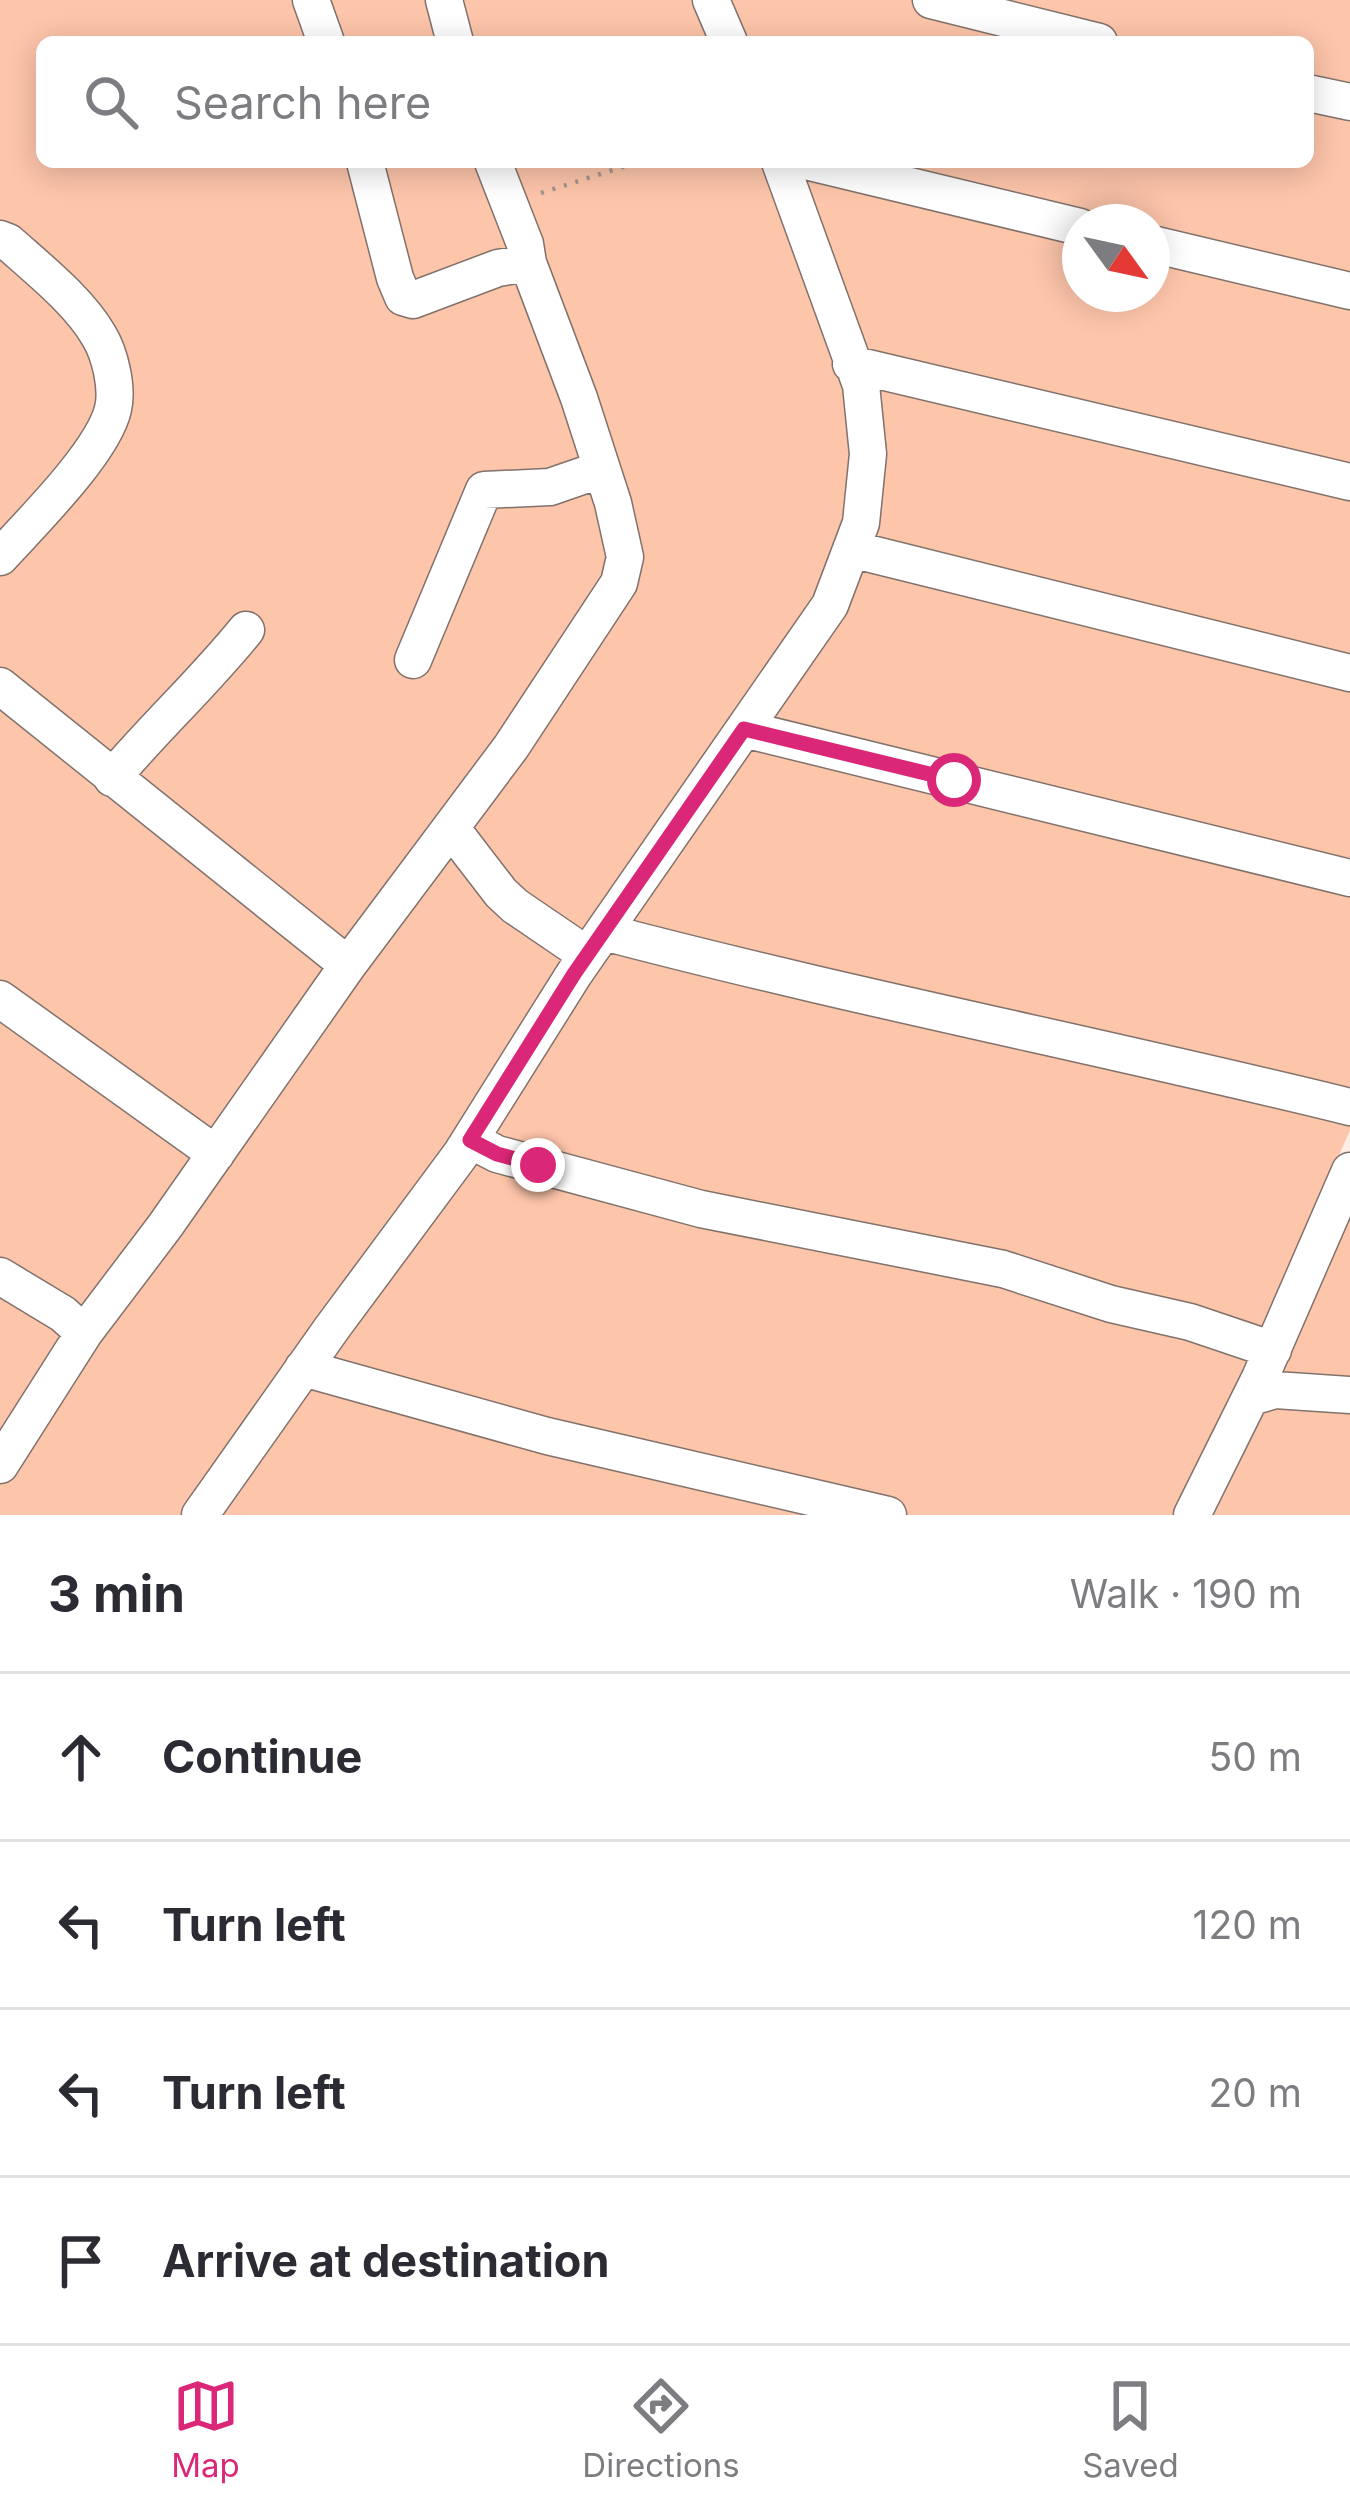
<!DOCTYPE html>
<meta charset="utf-8">
<style>
:root{--surface:#fff;--page:#f7f7f7;--text:#2b2b33;--muted:#7c7c81;--line:#e1e1e2;--accent:#db2777}
body{margin:0;font-family:Inter,sans-serif;background:var(--page);color:var(--text)}
.compass{position:absolute;left:1062px;top:204px;width:108px;height:108px;border-radius:50%;background:var(--surface);box-shadow:0 6px 30px #0003;rotate:123deg}
.stop{position:absolute;width:36px;height:36px;margin:-27px;border:9px solid #db2777;border-radius:50%;background:#fff}
.stop.end{background:#db2777;border-color:#fff;box-shadow:0 3px 12px #0008}
.list{margin:0;padding:0;list-style:none}
h2{display:flex;justify-content:space-between;align-items:center;height:156px;margin:0;padding:0 48px;font-size:51px}
h2 small{font-size:39px;font-weight:400;color:var(--muted)}
.list li{display:grid;grid-template-columns:78px 1fr auto;gap:36px;align-items:center;box-sizing:border-box;height:168px;padding:0 48px;border-top:3px solid var(--line)}
.list b{display:block;font-size:45px;white-space:nowrap}
.list em{font-size:39px;font-style:normal;color:var(--muted)}
.icon{flex:none;width:66px;height:66px;fill:none;stroke:currentColor;stroke-width:2;stroke-linecap:round;stroke-linejoin:round}
.map{position:relative;flex:none;width:1350px;height:1515px;overflow:hidden}
.search{position:absolute;background:var(--surface);box-shadow:0 6px 30px #0003;left:36px;right:36px;top:36px;height:132px;display:flex;align-items:center;gap:30px;box-sizing:border-box;padding:0 42px;border-radius:18px;color:var(--muted);font-size:45px}
.sheet{height:828px;background:var(--surface)}
nav{display:flex;justify-content:space-around;align-items:center;box-sizing:border-box;height:168px;border-top:3px solid var(--line);background:var(--surface);font-size:33px;color:var(--muted)}
nav a{display:grid;justify-items:center;gap:6px}
nav .on{color:var(--accent)}
.map>svg:first-child{display:block}
.green{fill:#fdc5aa;fill-rule:evenodd}
.lines{fill:none;stroke-linecap:round;stroke-linejoin:round}
.minor-casing{stroke:#81726b;stroke-width:39}
.path{stroke:#a29690;stroke-width:4.5;stroke-dasharray:3 9;stroke-linecap:butt}
.minor{stroke:#fff;stroke-width:36}
.route{stroke:#db2777;stroke-width:15}
</style>
<div class="map">
<svg width="1350" height="1515" viewBox="0 0 1350 1515">
<rect width="100%" height="100%" fill="#fdede5"/>
<path class="green" d="M0,0H1350V1130L1244,1373L1174,1515H0ZM42,42H1308V162H42ZM1080,222H1152V294H1080Z
M1350,1202V1515H1212Z"/>
<g class="lines">
<g class="minor-casing">
<path id="minor" d="M311,0L326,42
M444,0L455,42
M711,0L729,42
M931,0L1099,42
M1308,93L1350,102
M365,162L395,278L403,297L413,300L498,268L528,263
M810,162L1080,227
M0,239L8,242C37,268 79,301 99,336C110,354 118,388 113,409C103,452 31,523 0,557
M1152,244L1350,291
M851,364L1350,482
M851,549L1350,673
M413,660L484,490L550,487L602,469
M0,686L348,965
M744,729L1350,878
M112,778C155,727 204,682 246,630
M451,828L501,893L515,906L587,955
M604,932C851,997 1102,1046 1350,1107
M0,999L216,1154
M470,1140L497,1154L701,1209L1003,1269L1111,1304L1190,1322L1273,1350
M0,1276L63,1314L84,1333
M303,1368L547,1436L888,1515
M1251,1397L1275,1390L1350,1395
M0,1465L84,1333L165,1226L348,965L511,747L619,583L625,557L613,503L579,398L528,263L525,244L493,162
M200,1515L332,1328L461,1154L574,974L830,605L861,523L868,454L861,385L780,162
M1192,1515L1260,1378L1350,1171"/>
</g>
<path class="path" d="M541,193L638,162"/>
<use href="#minor" class="minor"/>
</g>
<g class="lines">
<path class="route" d="M538,1165L497,1154L470,1140L574,974L744,729L954,780"/>
</g>
</svg>
<svg class="compass" viewBox="-18 -18 36 36"><path d="M0-13l5 13h-10z" fill="#e53935"/><path d="M0 13l5-13h-10z" fill="#7c7c81"/></svg>
<div class="stop" style="left:954px;top:780px"></div>
<div class="stop end" style="left:538px;top:1165px"></div>
<div class="search"><svg class="icon" aria-label="search" viewBox="0 0 24 24"><circle cx="10" cy="10" r="6"/><path d="M15 15l6 6"/></svg>Search here</div>
</div>
<section class="sheet">
<h2>3 min<small>Walk · 190 m</small></h2>
<ul class="list">
<li><svg class="icon" aria-label="ahead" viewBox="0 0 24 24"><path d="M12 20V5M6 11l6-6 6 6"/></svg><div><b>Continue</b></div><em>50 m</em></li>
<li><svg class="icon" aria-label="left" viewBox="0 0 24 24"><path d="M17 20v-9H6M10 6l-5 5 5 5"/></svg><div><b>Turn left</b></div><em>120 m</em></li>
<li><svg class="icon" aria-label="left" viewBox="0 0 24 24"><path d="M17 20v-9H6M10 6l-5 5 5 5"/></svg><div><b>Turn left</b></div><em>20 m</em></li>
<li><svg class="icon" aria-label="arrive" viewBox="0 0 24 24"><path d="M6 21V4h12l-3 4 3 4H6"/></svg><div><b>Arrive at destination</b></div></li>
</ul>
</section>
<nav>
<a class="on"><svg class="icon" aria-label="map" viewBox="0 0 24 24"><path d="M3 6l6-2 6 2 6-2v14l-6 2-6-2-6 2zM9 4v14M15 6v14"/></svg>Map</a>
<a><svg class="icon" aria-label="directions" viewBox="0 0 24 24"><path d="M12 3l9 9-9 9-9-9zM9 14v-3h6M13 9l2 2-2 2"/></svg>Directions</a>
<a><svg class="icon" aria-label="saved" viewBox="0 0 24 24"><path d="M7 4h10v16l-5-4-5 4z"/></svg>Saved</a>
</nav>
